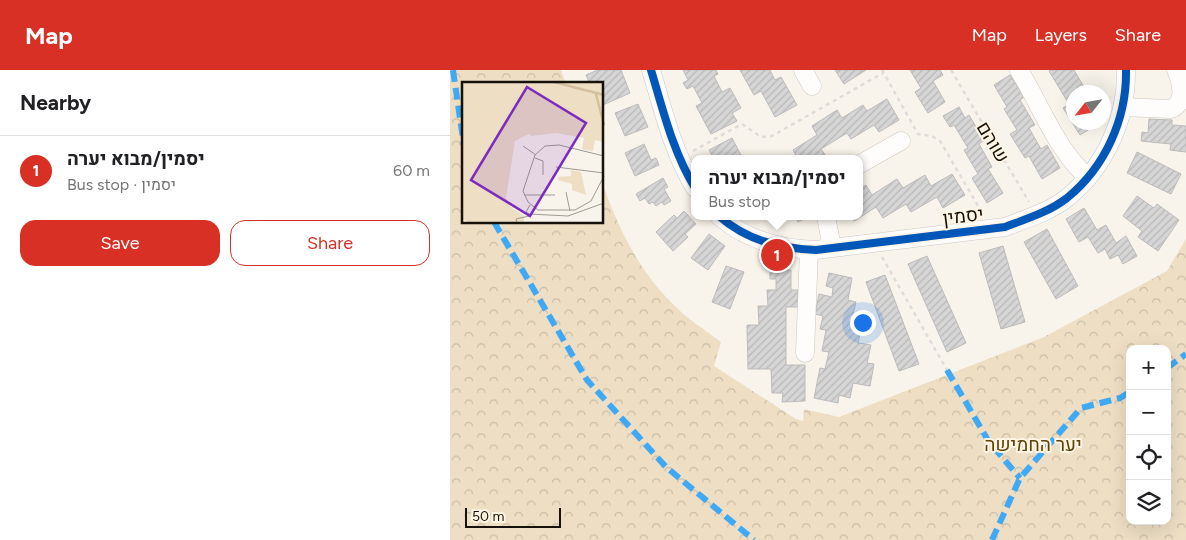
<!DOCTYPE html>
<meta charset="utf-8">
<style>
:root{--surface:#fff;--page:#f2f2f2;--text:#202124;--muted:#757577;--line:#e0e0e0;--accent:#d93025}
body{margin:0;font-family:Figtree,Heebo,sans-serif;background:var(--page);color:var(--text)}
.controls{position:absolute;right:15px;bottom:15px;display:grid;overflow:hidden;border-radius:10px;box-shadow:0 5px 20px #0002}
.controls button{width:45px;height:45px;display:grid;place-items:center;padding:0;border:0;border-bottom:1px solid var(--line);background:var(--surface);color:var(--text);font:25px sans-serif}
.compass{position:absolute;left:616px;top:15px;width:45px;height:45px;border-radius:50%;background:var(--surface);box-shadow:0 5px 20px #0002;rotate:239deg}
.scale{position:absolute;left:15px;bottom:12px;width:96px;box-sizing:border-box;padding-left:5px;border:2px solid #16120b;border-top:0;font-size:14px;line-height:18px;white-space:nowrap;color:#16120b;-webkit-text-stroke:4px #fff5e5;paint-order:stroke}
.you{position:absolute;left:412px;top:252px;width:18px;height:18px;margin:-12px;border:4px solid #fff;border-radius:50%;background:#1a73e8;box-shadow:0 0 0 8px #1a73e833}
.badge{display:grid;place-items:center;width:32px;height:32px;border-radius:50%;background:var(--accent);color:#fff;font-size:16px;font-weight:700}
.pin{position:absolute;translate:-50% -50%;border:2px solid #fff;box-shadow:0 1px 5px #0006}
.popup{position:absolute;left:241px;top:85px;width:172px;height:65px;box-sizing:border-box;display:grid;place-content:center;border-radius:10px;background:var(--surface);filter:drop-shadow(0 1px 4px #0005);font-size:16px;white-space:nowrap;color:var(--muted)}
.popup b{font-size:19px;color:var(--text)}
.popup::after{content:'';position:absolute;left:50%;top:100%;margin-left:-10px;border:10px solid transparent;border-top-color:var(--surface)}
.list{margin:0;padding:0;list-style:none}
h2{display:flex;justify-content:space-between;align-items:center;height:65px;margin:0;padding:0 20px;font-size:21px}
h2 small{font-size:16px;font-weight:400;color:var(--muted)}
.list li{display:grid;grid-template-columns:32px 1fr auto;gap:15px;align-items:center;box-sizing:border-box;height:70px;padding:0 20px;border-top:1px solid var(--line)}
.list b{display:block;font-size:19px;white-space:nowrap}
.list p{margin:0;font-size:16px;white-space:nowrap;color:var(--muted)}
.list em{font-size:16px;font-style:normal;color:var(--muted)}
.actions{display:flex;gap:10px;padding:15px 20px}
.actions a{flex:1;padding:11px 0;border:1px solid var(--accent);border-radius:15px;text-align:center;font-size:18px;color:var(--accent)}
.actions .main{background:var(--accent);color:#fff}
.icon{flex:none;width:28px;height:28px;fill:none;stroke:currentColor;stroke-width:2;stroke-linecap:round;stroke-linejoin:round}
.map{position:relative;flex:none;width:736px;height:470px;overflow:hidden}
header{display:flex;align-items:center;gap:30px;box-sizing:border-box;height:70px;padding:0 25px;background:var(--accent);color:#fff}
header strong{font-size:24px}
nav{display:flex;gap:28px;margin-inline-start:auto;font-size:18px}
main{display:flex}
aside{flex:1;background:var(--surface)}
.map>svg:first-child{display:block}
.forest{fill:url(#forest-crowns);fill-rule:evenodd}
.building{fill:url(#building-hatch);stroke:#bcbbbb}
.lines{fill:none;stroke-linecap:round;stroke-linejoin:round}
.minor-casing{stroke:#ccc7c0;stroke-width:19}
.path{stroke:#dedcda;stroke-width:2.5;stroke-dasharray:4 4;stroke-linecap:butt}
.minor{stroke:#fefdfc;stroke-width:18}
.quiet{stroke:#3fa9f5;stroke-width:6;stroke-dasharray:12 6;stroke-linecap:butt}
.cycleway-casing{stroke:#fff5e5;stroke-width:11}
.cycleway{stroke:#0057b8;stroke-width:8}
.labels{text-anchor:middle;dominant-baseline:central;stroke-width:4;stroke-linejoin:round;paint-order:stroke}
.street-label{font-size:19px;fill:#16120b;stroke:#fff5e5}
.park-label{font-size:19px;fill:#5f4305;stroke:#fff5e5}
.inset-river{fill:none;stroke:#d5c09d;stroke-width:2.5}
.inset-road{fill:none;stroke:#9e9a91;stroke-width:1}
.view{fill:#7b2cbf;fill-opacity:0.15;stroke:#7b2cbf;stroke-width:2.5}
.inset-edge{fill:none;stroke:#16120b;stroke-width:2.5}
</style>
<header>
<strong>Map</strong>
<nav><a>Map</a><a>Layers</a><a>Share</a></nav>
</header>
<main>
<aside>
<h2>Nearby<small></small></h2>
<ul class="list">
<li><span class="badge">1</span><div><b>יסמין/מבוא יערה</b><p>Bus stop · יסמין</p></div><em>60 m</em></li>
</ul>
<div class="actions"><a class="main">Save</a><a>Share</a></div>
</aside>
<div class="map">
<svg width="736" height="470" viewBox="0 0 736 470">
<defs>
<pattern id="forest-crowns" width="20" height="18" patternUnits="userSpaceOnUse" patternTransform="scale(1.25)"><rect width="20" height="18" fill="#eddec4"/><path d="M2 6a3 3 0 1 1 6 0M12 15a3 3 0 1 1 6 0" fill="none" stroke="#cabda7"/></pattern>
<pattern id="building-hatch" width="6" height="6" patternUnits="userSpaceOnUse" patternTransform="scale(1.25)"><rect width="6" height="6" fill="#d7d6d6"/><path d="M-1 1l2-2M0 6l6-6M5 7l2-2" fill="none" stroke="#b8b7b6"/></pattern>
</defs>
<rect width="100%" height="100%" fill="#f9f4eb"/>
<path class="forest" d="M0,0H111L116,14H14V152H152L153,115C168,157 188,199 220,231C234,247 254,259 271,272L264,296L346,349L353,351L354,339L389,347L594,267L717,201L736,169V470H0ZM680,279H717V451H680Z"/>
<path class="building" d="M148,0H171L180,23L153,35L152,14H140L136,5Z
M233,0H266L268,4L264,6L272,22L280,18L291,38L282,43L287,51L261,64L246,36L252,33L243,16L237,19L233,13L238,10Z
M290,0H320L325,10L331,7L347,35L325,47L311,21L304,25Z
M385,0H416L394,14Z
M460,0H490L493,5L483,11L495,32L478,43L465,22L471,18Z
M601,0H624L637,22H624V52L648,54L630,65L613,38L619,34L599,1Z
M560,5L574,27L570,30L585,55L579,58L591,79L597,75L610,98L592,109L579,86L575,88L560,64L567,60L554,39L557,37L544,15Z
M437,29L449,50L429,62L424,55L401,69L397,63L371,79L376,86L371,89H348L343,80L367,65L362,56L387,40L392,48L413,35L417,41Z
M188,34L198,57L175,66L165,43Z
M509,37L515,48L519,45L534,70L529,74L542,97L538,99L553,123L537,133L522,108L528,104L514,80L518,78L504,55L500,57L493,46Z
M699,49L722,50V55L736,56V82L720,80L721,74L691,71L692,62L698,63Z
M282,68L293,89H264L259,80Z
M194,74L201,90L206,88L209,95L185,106L175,83Z
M687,82L731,104L721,124L677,103Z
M502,104L515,125L493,138L487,127L461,142L456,134L433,148L426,137L404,151L401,146H410V119L416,115L422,125L447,109L453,118L475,105L481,116Z
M213,108L218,117L214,119L221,131L214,135L212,132L206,136L203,132L199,134L195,128L190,131L186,124Z
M687,126L704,138L707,134L729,150L708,181L688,167L692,161L673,146Z
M634,138L647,160L656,155L666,173L676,166L687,186L673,194L668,185L660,189L655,179L648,183L638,167L629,172L616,149Z
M234,141L246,154L235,164L238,167L223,181L206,162L224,145L227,148Z
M345,146H359L348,152Z
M597,159L628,216L606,229L574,172Z
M259,164L275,176L258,200L241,188Z
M553,176L575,252L551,259L529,183Z
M477,186L516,273L497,282L458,194Z
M276,196L294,202L280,239L262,232Z
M320,200H341V220H348V237H336V295H355V331L332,332L333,323H322L321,299H298L297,255H309L308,236H318L317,220H326V209H320Z
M379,203L402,208L398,230L406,232L402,248L413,250L408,273L421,275L417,293L424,294L420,316L403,313L400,328L389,325L388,333L364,328L370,298L375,299L379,282L372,281L376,260L370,259L373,246L365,244L369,224L382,227L383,218L376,216Z
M435,205L469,294L449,301L416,212Z"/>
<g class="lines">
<g class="minor-casing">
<path id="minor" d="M201,0C213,40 223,82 245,118
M353,0L362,16
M569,0C592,38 605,77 638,108
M672,37L721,39C736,33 732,14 726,0
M410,94L451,71
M269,146C296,170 331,179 366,180L555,157C576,149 599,142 617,128C655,97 677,49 676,0
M376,146L382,178
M355,283L359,180"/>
</g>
<path class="path" d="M432,0L468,64L482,66L490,71L534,146
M501,0L579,132
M243,81L292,54L311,67L322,66L433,3
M432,187L497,300"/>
<use href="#minor" class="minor"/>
<path class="quiet" d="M3,0L14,76
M44,152L137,310L216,397L304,470
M717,298L736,284
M497,300L539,372L570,408
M542,470L570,408L631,338L670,328L680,322"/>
<g class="cycleway-casing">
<path id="cycleway" d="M201,0C213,40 223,82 245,118
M269,146C296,170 331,179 366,180L555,157C576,149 599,142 617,128C655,97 677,49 676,0"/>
</g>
<use href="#cycleway" class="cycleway"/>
</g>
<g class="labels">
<g class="street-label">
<text transform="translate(543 72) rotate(59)">שוהם</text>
<text transform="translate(513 146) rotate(-7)">יסמין</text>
</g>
<g class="park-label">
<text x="583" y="374">יער החמישה</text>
</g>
</g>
<g transform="translate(12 12)">
<rect width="141" height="141" fill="#f9f4eb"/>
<path d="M0,0H141V60L133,58L131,69L120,67L122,56L94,51L69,54L67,52L53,59L44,116L50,126L62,134V141H7L0,136Z" fill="#eddec4"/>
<path d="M109,88L119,90L124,113L110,108V102L96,98V95L109,94Z" fill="#eddec4"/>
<path class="inset-river" d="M92,0L142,13M134,12L142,43"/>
<path class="inset-road" d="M61,64L74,73M142,74L97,63L83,64L73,73L61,109L66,120L76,128H113L129,119L142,94M73,76L81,79V93M94,85L142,91M104,110L108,129M62,113H93M68,123L64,130L67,132L106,134L142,121M55,141L54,137L67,134"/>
<path class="view" d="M65,5L124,41L68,134L9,98Z"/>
<rect width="141" height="141" class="inset-edge"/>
</g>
</svg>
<div class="controls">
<button>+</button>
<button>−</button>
<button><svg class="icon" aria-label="locate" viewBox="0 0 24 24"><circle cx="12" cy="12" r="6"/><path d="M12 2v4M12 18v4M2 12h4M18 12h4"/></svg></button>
<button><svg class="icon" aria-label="layers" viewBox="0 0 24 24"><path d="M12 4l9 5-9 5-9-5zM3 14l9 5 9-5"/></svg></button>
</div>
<svg class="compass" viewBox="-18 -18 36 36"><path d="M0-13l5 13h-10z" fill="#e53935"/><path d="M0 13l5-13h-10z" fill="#757577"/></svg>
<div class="scale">50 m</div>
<div class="you"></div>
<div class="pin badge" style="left:327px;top:185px">1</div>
<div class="popup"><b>יסמין/מבוא יערה</b>Bus stop</div>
</div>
</main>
